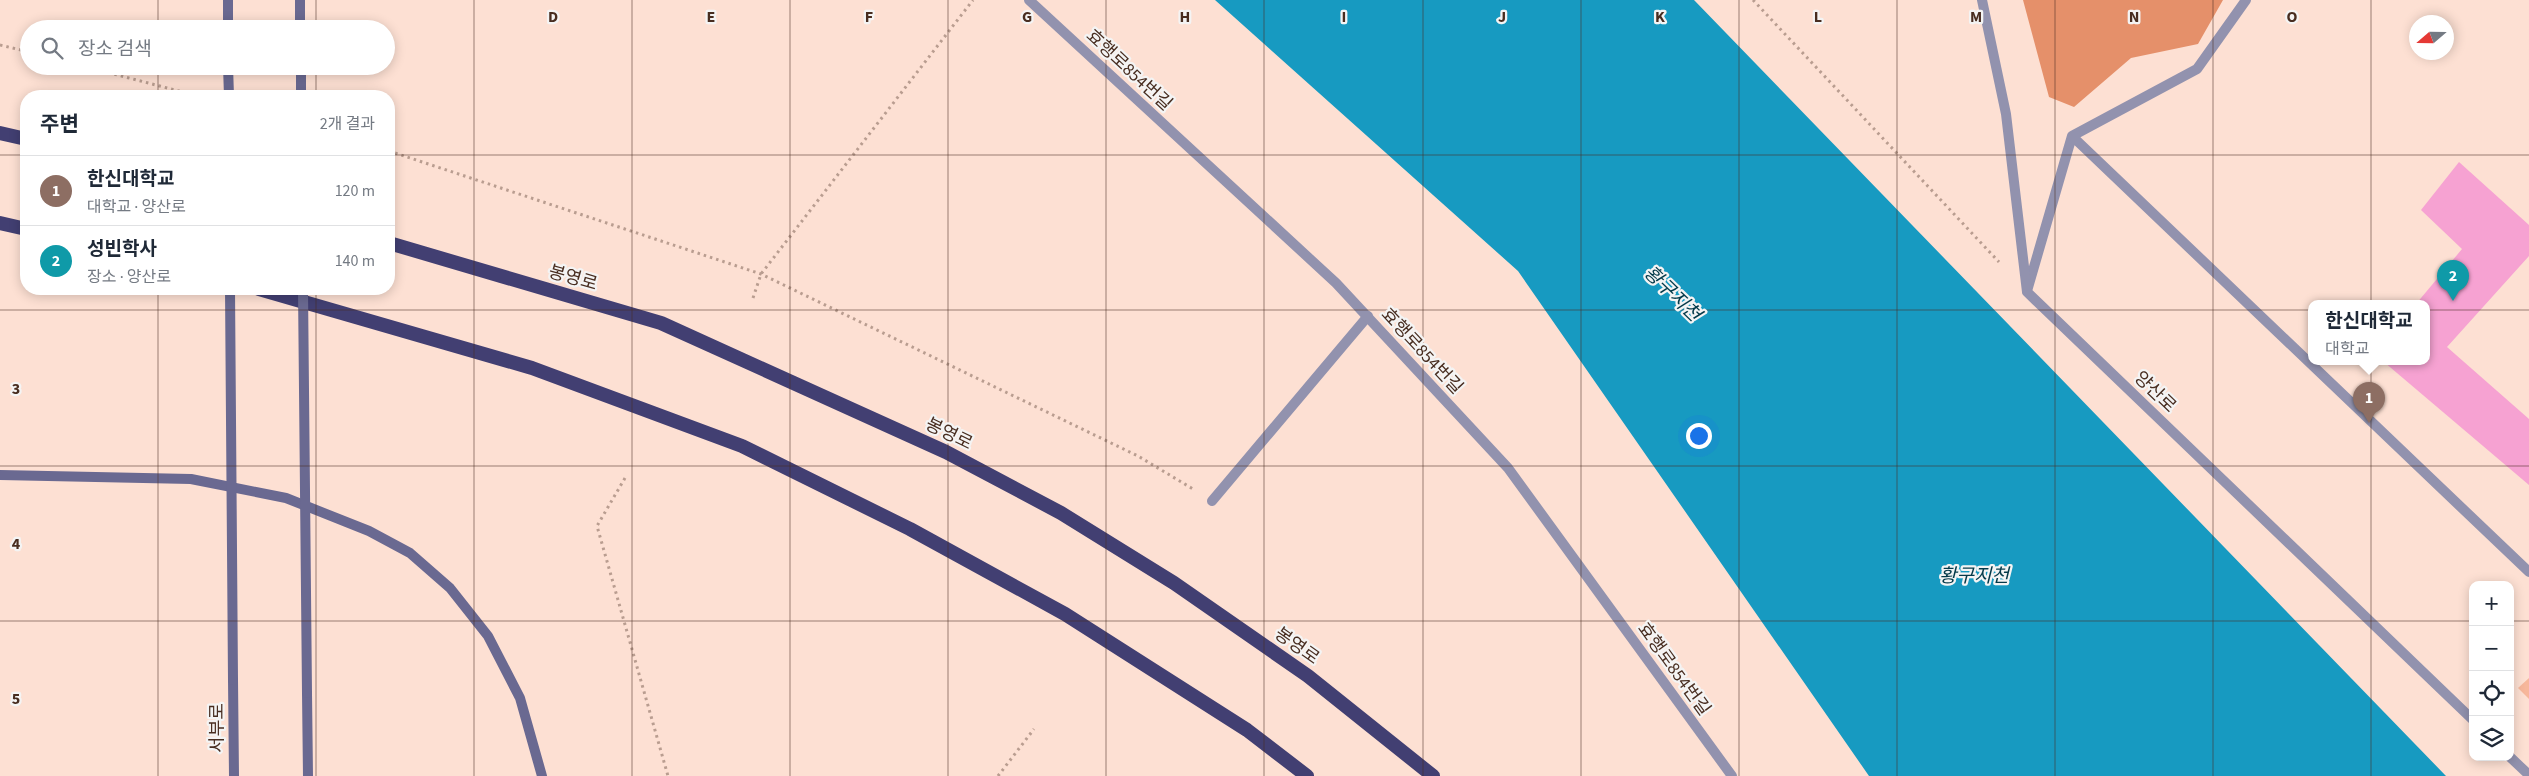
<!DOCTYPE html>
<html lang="ko">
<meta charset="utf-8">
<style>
:root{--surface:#fff;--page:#f2f2f3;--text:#1f2937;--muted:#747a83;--line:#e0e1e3;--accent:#3d7a90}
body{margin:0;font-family:"Source Sans 3","Noto Sans KR",sans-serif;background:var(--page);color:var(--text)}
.controls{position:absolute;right:15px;bottom:15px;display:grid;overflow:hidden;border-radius:10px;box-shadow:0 2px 12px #0003}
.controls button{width:45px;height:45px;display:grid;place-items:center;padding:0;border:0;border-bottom:1px solid var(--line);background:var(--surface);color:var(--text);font:25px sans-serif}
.compass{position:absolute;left:2409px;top:15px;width:45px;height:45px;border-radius:50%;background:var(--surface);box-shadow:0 2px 12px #0003;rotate:250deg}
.you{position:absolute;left:1698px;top:435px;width:18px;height:18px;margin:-12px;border:4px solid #fff;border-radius:50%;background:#1a73e8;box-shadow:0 0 0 8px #1a73e833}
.badge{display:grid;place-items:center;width:32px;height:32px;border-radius:50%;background:var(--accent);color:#fff;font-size:16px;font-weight:700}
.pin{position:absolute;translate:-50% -41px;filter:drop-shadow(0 1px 2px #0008)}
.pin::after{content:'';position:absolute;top:26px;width:18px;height:15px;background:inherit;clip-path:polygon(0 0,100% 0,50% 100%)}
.popup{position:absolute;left:2308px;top:300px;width:122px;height:65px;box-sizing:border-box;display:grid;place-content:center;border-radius:10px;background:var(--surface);filter:drop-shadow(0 1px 4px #0005);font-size:16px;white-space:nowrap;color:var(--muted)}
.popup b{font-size:19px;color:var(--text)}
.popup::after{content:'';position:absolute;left:50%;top:100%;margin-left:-10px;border:10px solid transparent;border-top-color:var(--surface)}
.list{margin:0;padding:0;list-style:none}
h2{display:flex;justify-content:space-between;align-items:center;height:65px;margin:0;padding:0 20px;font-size:21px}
h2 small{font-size:16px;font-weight:400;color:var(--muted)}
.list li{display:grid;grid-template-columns:32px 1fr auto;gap:15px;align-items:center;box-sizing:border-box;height:70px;padding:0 20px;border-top:1px solid var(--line)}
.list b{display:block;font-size:19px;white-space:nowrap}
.list p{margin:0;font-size:16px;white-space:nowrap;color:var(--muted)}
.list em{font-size:16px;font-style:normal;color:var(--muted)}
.icon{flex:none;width:28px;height:28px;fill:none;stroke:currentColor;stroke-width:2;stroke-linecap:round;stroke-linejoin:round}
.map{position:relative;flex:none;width:2529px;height:776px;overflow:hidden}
.search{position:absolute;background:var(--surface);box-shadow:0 2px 12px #0003;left:20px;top:20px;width:375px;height:55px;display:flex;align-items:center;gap:12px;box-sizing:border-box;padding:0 18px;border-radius:28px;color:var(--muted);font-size:19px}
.panel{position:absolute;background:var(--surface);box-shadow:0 2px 12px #0003;left:20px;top:90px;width:375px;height:205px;border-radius:20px}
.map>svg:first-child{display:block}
.green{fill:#f7b79b}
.forest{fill:#e5906a}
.water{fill:#179ac1}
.building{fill:#f6a2d2}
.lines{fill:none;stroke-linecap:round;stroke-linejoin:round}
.path{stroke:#b99d90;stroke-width:3;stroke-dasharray:2.5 4;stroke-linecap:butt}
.service{stroke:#9292ae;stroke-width:10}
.minor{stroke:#9292ae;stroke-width:10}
.secondary{stroke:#6a6991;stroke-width:10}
.trunk{stroke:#423f72;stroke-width:14}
.secondary-bridge{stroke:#6a6991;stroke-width:10}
.grid{fill:none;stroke:#482d20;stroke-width:1;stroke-opacity:0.55}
.labels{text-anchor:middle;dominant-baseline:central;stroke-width:4.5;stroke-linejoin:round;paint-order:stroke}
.street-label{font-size:18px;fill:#482d20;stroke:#f4f4f4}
.water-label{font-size:19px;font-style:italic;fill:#033949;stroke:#f4f4f4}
.grid-label{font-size:16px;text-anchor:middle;font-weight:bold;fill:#482d20;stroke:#f4f4f4;stroke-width:4.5;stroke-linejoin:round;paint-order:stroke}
</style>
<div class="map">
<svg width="2529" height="776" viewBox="0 0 2529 776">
<rect width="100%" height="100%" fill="#fde0d3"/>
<path class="green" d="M2529,678V699L2518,688Z"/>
<path class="forest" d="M2023,0H2223L2198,44L2131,58L2074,107L2049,97Z"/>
<path class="water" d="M1215,0H1694L2446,776H1869L1518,271Z"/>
<path class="building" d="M2459,162L2529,225V256L2447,347L2529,419V485L2384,362H2426V304H2416L2462,249L2421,210Z"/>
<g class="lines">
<path class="path" d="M1753,0L1999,262
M0,45L29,52
M83,66L198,96
M389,151L761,274L1138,456L1193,489
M753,298L761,274L973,0
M625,478L597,526L668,776
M998,776L1034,729"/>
<path class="service" d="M2072,136L2529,572
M2027,291L2072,136L2197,69L2246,0
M1212,501L1368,316"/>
<path class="minor" d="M1029,0L1336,283L1508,468L1732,776
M1982,0L2006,114L2027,292L2473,720
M2510,757L2529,775"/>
<path class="secondary" d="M228,0V29
M300,0V29
M228,66L229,96
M301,66V96
M0,475L191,479L286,498L369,531L410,553L450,588L488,636L520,698L542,776
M233,680L234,776
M307,693L308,776"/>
<path class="trunk" d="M0,133L26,139
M0,223L26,229
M389,243L661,323L946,452L1061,513L1174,583L1308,676L1433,776
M259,289L532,368L742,446L910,529L1065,614L1247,730L1307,776"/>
<path class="secondary-bridge" d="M230,289L233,680
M303,289L307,693"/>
</g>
<path class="grid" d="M158,0V29M316,0V29M474,0V776M632,0V776M790,0V776M948,0V776M1106,0V776M1264,0V776M1423,0V776M1581,0V776M1739,0V776M1897,0V776M2055,0V776M2213,0V776M2371,0V776M158,66V96M316,66V96M0,155H26M389,155H2529M158,289V776M316,289V776M0,310H2529M0,466H2529M0,621H2473M2510,621H2529"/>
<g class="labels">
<g class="street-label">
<text transform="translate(1129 70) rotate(43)">효행로854번길</text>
<text transform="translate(573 278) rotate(16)">봉영로</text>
<text transform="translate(1422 351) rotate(47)">효행로854번길</text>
<text transform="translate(2155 392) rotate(44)">양산로</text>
<text transform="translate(949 434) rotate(26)">봉영로</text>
<text transform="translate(1297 646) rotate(35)">봉영로</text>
<text transform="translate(1674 669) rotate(54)">효행로854번길</text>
<text transform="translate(217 728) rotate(-90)">서부로</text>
</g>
<g class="water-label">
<text transform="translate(1672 294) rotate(44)">황구지천</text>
<text x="1974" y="576">황구지천</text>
</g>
</g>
<g class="grid-label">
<text x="553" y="22">D</text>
<text x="711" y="22">E</text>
<text x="869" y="22">F</text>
<text x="1027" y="22">G</text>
<text x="1185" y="22">H</text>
<text x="1344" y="22">I</text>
<text x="1502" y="22">J</text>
<text x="1660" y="22">K</text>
<text x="1818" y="22">L</text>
<text x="1976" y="22">M</text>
<text x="2134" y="22">N</text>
<text x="2292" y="22">O</text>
<text x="16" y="394">3</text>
<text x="16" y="549">4</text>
<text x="16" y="704">5</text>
</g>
</svg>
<div class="controls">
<button>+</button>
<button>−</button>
<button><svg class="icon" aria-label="locate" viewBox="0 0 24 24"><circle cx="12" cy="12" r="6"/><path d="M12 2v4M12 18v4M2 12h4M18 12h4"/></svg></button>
<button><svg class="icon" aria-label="layers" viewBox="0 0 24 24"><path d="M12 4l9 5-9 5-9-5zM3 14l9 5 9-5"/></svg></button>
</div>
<svg class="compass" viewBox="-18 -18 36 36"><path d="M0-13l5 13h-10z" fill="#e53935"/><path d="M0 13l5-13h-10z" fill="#747a83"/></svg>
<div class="you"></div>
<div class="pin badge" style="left:2369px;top:423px;background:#8d6e63">1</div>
<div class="popup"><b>한신대학교</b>대학교</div>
<div class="pin badge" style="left:2453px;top:301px;background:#0f9aa8">2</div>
<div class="search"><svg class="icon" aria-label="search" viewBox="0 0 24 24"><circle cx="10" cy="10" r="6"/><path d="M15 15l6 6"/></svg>장소 검색</div>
<section class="panel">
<h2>주변<small>2개 결과</small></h2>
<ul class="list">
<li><span class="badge" style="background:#8d6e63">1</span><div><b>한신대학교</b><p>대학교 · 양산로</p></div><em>120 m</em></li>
<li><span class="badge" style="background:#0f9aa8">2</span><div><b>성빈학사</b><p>장소 · 양산로</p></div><em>140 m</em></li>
</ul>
</section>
</div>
